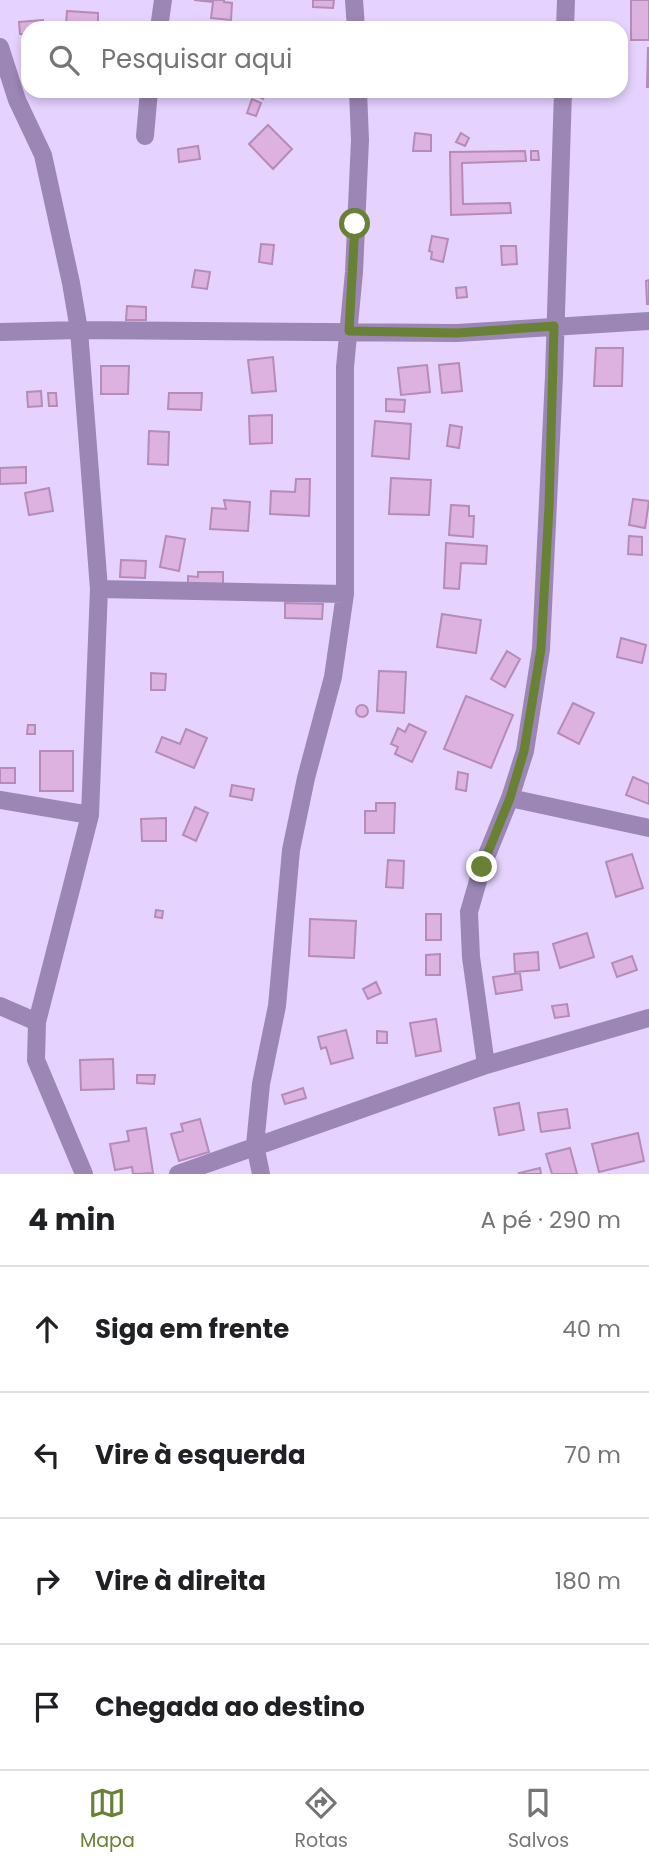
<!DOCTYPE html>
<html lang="pt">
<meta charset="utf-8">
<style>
:root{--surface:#fff;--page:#f2f2f2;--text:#202124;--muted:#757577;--line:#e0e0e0;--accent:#688135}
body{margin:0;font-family:Poppins,sans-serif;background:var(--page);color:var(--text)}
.stop{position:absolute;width:21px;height:21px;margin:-16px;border:5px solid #688135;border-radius:50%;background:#fff}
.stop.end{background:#688135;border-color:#fff;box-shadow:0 2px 7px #0008}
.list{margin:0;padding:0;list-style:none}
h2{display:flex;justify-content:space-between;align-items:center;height:91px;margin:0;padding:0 28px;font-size:30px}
h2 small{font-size:23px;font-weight:400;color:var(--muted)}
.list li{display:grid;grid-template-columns:46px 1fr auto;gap:21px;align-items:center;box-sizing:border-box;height:126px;padding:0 28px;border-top:2px solid var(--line)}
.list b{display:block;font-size:26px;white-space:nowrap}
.list em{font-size:23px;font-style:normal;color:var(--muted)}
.icon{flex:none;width:38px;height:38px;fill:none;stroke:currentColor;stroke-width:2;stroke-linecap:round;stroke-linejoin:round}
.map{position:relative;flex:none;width:649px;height:1174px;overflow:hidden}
.search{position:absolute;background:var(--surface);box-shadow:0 4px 10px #0003;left:21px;right:21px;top:21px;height:77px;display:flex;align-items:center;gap:18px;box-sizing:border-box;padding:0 24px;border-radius:21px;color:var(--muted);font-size:26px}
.sheet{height:595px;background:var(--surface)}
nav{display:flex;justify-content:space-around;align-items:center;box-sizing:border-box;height:98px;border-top:2px solid var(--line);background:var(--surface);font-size:19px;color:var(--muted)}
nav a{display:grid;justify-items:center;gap:4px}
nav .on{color:var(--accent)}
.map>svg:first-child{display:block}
.building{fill:#deb2e0;stroke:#b58bb7;stroke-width:2}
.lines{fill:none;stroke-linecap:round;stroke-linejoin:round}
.minor{stroke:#9c86b5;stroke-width:18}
.route{stroke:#688135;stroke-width:9}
</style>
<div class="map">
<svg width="649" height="1174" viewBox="0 0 649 1174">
<rect width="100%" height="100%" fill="#e5d2fe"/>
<path class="building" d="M194,0H224V2L232,3L231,20L211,18L213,2Z
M313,0H334L333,8L313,7Z
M631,0H649V40H631Z
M67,11L98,13V27L66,26Z
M43,20V28H28V34H20L19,22Z
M648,48H649V87H647Z
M248,91H267L263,99Z
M252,99L261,103L256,116L247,113Z
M268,125L292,149L273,169L249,144Z
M415,133L431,135V151H413Z
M461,133L469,138L465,146L456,142Z
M198,146L200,159L179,162L178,149Z
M525,151L526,161L462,163L463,204L510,203L511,213L451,215L450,152Z
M531,151H538L539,160H531Z
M432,236L448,239L443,262L431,259L432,252L429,251Z
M261,244L274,245L272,264L259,262Z
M501,246H516L517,264L502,265Z
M195,270L210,272L207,289L192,287Z
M649,280V304H647L646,281Z
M466,287L467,297L457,298L456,288Z
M127,306L146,307V320H126Z
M596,348H623L622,386H594Z
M273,357L276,391L252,393L248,360Z
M459,363L462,391L442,393L439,365Z
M427,365L430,392L401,395L398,368Z
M101,366H129L128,394H101Z
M41,391L42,406L28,407L27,392Z
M48,393H56L57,406H49Z
M169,393H202L201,410L168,409Z
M386,399L405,400L404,412L386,411Z
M272,415V443L250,444L249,416Z
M375,421L411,424L409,459L372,456Z
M450,425L462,427L459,448L447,446Z
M149,431L169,432L168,465L148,464Z
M26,467V483L0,484V468Z
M391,478L431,480L429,515L389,514Z
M296,479H310L309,516L270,514L271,491L295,492Z
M49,488L53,511L29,515L25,493Z
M633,499L649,501L645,528L629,525Z
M224,500L250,502L248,531L210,529L212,508L226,509Z
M451,505L469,506V516H474L473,537L449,535Z
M166,536L185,539L179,571L160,567Z
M629,536L642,537V555L628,554Z
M446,543L487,546L486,564L461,563L459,589L444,588Z
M121,560L146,561L145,578L120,577Z
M198,572H223V586H188V576L198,577Z
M285,603L323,604L322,619L285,618Z
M442,614L481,620L476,653L437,647Z
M621,638L646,645L642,663L617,657Z
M507,651L520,659L505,687L491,679Z
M379,671L406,672L404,713L377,711Z
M151,673L166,674L165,690H151Z
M466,696L513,715L491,768L444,749Z
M573,703L594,713L579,744L558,733Z
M356 711a6 6 0 1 1 12 0a6 6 0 1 1-12 0Z
M409,724L426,732L412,762L395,754L398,747L391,744L398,728L405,732Z
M28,725H35V734H27Z
M186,729L207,738L194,768L156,752L162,737L180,744Z
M40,751H73V791H40Z
M0,768H15V783H0Z
M458,772L468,774L466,791L456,789Z
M633,777L649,784V804L626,795Z
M232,785L254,789L252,800L230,796Z
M376,803H395L394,833H365V811H376Z
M195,807L208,813L196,841L183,835Z
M166,818V841H142L141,819Z
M632,854L643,888L616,897L606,862Z
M388,860L404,861L403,888L386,887Z
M156,910L163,911L162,918L155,917Z
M426,914H441V940H426Z
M310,919L356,921L354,958L309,956Z
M587,933L594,957L560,968L553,944Z
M538,952L539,970L515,972L514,954Z
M440,954V975H426V955Z
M632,956L637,970L617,977L612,963Z
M520,973L522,990L496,994L493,977Z
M376,982L381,993L368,999L363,989Z
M567,1004L569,1016L555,1018L552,1006Z
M436,1019L441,1051L416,1056L410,1023Z
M346,1030L353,1058L331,1064L326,1047L321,1049L318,1037Z
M377,1031L387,1032V1043H377Z
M113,1059L114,1089L81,1090L80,1060Z
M137,1075H155L154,1084L137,1083Z
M303,1088L306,1098L285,1104L282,1095Z
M519,1103L524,1130L499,1135L494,1108Z
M567,1109L570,1128L541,1132L538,1113Z
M200,1119L209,1152L179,1161L171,1134L183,1131L181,1124Z
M146,1128L153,1173L133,1174L132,1167L115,1170L110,1144L129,1141L127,1131Z
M638,1133L644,1161L599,1172L592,1144Z
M570,1148L577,1174H552L546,1154Z
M540,1168L541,1174H520L519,1173Z"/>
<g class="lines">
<path class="minor" d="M354,0L356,28
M159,28L163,0
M565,28L566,0
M0,47L17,100L43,155L71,283L79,330L99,589L90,815L37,1022L36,1060L84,1174
M145,136L149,91
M0,332L79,330L457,333L649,321
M99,589L345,594
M510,798L649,828
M0,800L90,815
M0,1006L37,1022
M486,1065L471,957L469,912L482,867L510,798L525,751L541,649L554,376L563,91
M178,1174L486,1065L649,1018
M261,1174L255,1145L261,1084L277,1006L291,850L306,778L333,677L345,594V367L354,272L360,140L358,91"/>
</g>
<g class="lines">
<path class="route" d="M355,224L349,331L457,333L554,326L549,507L541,649L524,751L510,798L482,867"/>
</g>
</svg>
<div class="stop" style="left:355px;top:224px"></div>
<div class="stop end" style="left:482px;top:867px"></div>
<div class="search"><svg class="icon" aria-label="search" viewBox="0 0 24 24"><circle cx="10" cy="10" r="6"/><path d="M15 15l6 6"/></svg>Pesquisar aqui</div>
</div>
<section class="sheet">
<h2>4 min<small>A pé · 290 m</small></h2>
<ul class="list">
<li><svg class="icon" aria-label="ahead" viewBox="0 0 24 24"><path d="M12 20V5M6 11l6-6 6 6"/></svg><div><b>Siga em frente</b></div><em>40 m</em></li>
<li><svg class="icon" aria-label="left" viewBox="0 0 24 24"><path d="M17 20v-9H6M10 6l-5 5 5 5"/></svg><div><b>Vire à esquerda</b></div><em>70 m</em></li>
<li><svg class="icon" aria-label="right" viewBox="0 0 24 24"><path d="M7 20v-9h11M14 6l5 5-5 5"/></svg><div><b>Vire à direita</b></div><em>180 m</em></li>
<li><svg class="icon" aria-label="arrive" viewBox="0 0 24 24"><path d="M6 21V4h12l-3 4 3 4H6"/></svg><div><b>Chegada ao destino</b></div></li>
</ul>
</section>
<nav>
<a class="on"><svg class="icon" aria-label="map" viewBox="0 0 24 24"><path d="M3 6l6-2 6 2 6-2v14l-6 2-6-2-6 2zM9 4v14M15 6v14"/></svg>Mapa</a>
<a><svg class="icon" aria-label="directions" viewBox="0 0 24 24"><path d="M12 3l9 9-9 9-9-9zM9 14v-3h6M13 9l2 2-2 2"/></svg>Rotas</a>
<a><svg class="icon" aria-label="saved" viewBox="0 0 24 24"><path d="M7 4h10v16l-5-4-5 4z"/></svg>Salvos</a>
</nav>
